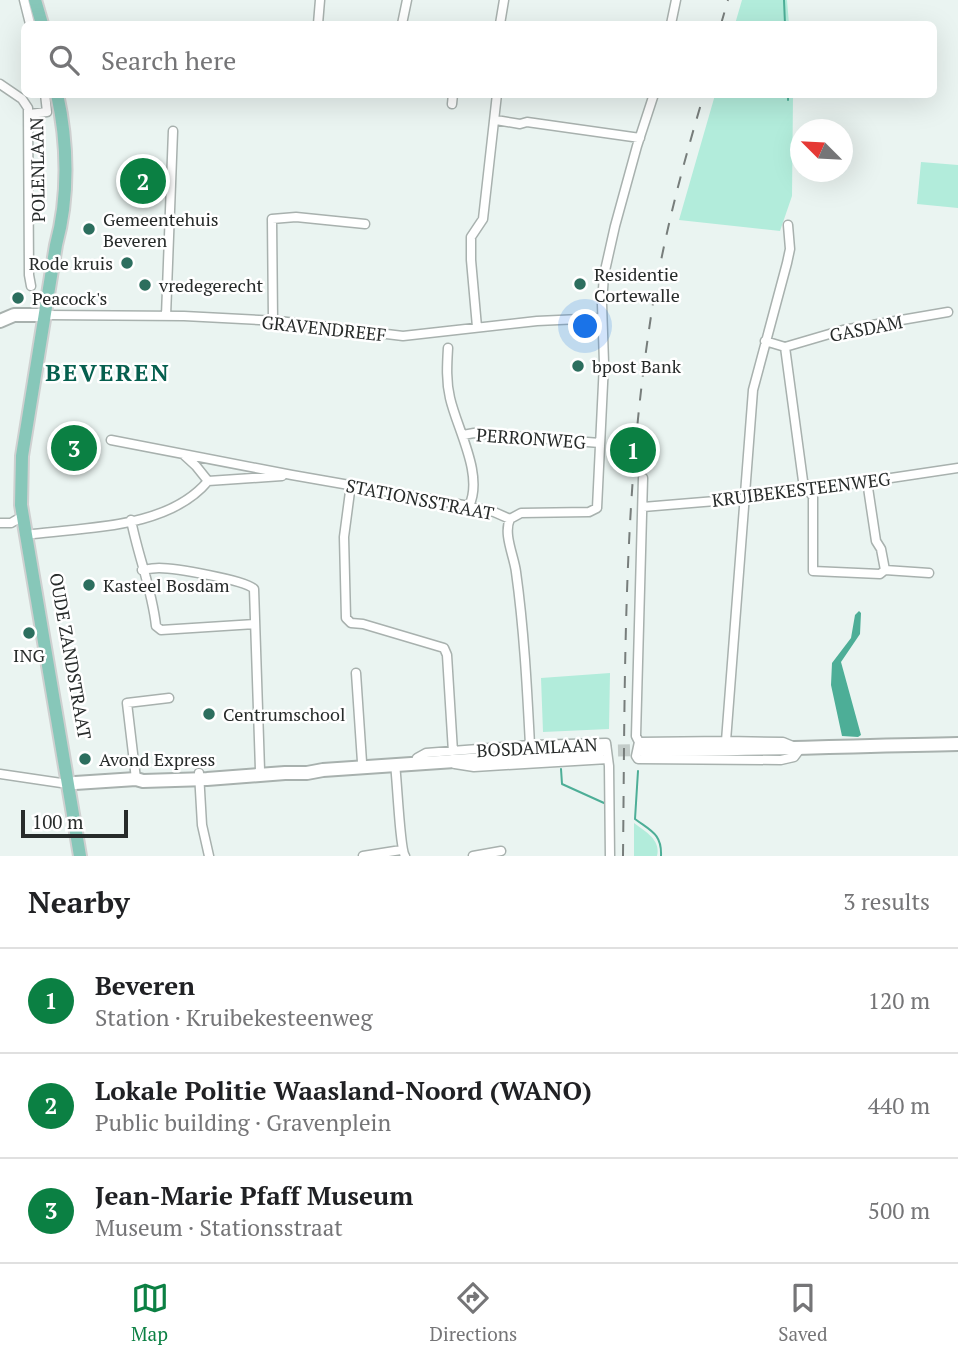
<!DOCTYPE html>
<meta charset="utf-8">
<style>
:root{--surface:#fff;--page:#f2f2f2;--text:#202124;--muted:#757577;--line:#e0e0e0;--accent:#0b8043}
body{margin:0;font-family:"PT Serif",serif;background:var(--page);color:var(--text)}
.compass{position:absolute;left:790px;top:119px;width:63px;height:63px;border-radius:50%;background:var(--surface);box-shadow:0 7px 28px #0002;rotate:294deg}
.scale{position:absolute;left:21px;bottom:18px;width:107px;box-sizing:border-box;padding-left:7px;border:4px solid #272b2a;border-top:0;font-size:19px;line-height:24px;white-space:nowrap;color:#272b2a;-webkit-text-stroke:5px #fff;paint-order:stroke}
.you{position:absolute;left:586px;top:327px;width:24px;height:24px;margin:-18px;border:5px solid #fff;border-radius:50%;background:#1a73e8;box-shadow:0 0 0 10px #1a73e833}
.badge{display:grid;place-items:center;width:46px;height:46px;border-radius:50%;background:var(--accent);color:#fff;font-size:23px;font-weight:700}
.pin{position:absolute;translate:-50% -50%;border:4px solid #fff;box-shadow:0 2px 7px #0006}
.list{margin:0;padding:0;list-style:none}
h2{display:flex;justify-content:space-between;align-items:center;height:91px;margin:0;padding:0 28px;font-size:30px}
h2 small{font-size:23px;font-weight:400;color:var(--muted)}
.list li{display:grid;grid-template-columns:46px 1fr auto;gap:21px;align-items:center;box-sizing:border-box;height:105px;padding:0 28px;border-top:2px solid var(--line)}
.list b{display:block;font-size:26px;white-space:nowrap}
.list p{margin:0;font-size:23px;white-space:nowrap;color:var(--muted)}
.list em{font-size:23px;font-style:normal;color:var(--muted)}
.icon{flex:none;width:38px;height:38px;fill:none;stroke:currentColor;stroke-width:2;stroke-linecap:round;stroke-linejoin:round}
.map{position:relative;flex:none;width:958px;height:856px;overflow:hidden}
.search{position:absolute;background:var(--surface);box-shadow:0 7px 28px #0002;left:21px;right:21px;top:21px;height:77px;display:flex;align-items:center;gap:18px;box-sizing:border-box;padding:0 24px;border-radius:10px;color:var(--muted);font-size:26px}
.sheet{height:406px;background:var(--surface)}
nav{display:flex;justify-content:space-around;align-items:center;box-sizing:border-box;height:98px;border-top:2px solid var(--line);background:var(--surface);font-size:19px;color:var(--muted)}
nav a{display:grid;justify-items:center;gap:4px}
nav .on{color:var(--accent)}
.map>svg:first-child{display:block}
.green{fill:#b2ecdb}
.water{fill:#4dae97}
.lines{fill:none;stroke-linecap:round;stroke-linejoin:round}
.stream{stroke:#4dae97;stroke-width:2}
.secondary-tunnel{stroke:#c3ccc9;stroke-width:12;stroke-dasharray:12 6;stroke-linecap:butt}
.street-casing{stroke:#a8b1ae;stroke-width:11}
.secondary-casing{stroke:#a8b1ae;stroke-width:16}
.primary-casing{stroke:#cfd0d0;stroke-width:16}
.street{stroke:#fff;stroke-width:8}
.secondary{stroke:#fff;stroke-width:12}
.primary{stroke:#87c7b9;stroke-width:12}
.rail{stroke:#777d7b;stroke-width:2;stroke-dasharray:12 12;stroke-linecap:butt}
.poi-dot{fill:#2c6e5e;stroke:#fff;stroke-width:2.5}
.labels{text-anchor:middle;dominant-baseline:central;stroke-width:5;stroke-linejoin:round;paint-order:stroke}
.street-label{font-size:18px;fill:#272b2a;stroke:#fff}
.poi-label{font-size:18px;fill:#272b2a;stroke:#fff;text-anchor:start}
.district-label{font-size:24px;font-weight:bold;letter-spacing:2px;fill:#055f4e;stroke:#fff}
</style>
<div class="map">
<svg width="958" height="856" viewBox="0 0 958 856">
<rect width="100%" height="100%" fill="#eaf4f1"/>
<path class="green" d="M742,0H787L789,24H735Z
M715,95H793L792,196L780,231L679,220Z
M921,162L958,165V208L917,204Z
M610,673L609,729L543,732L541,678Z
M634,823C646,832 661,840 657,856H634Z"/>
<path class="water" d="M859,611L861,613L860,634L841,662L861,735L858,737L842,736L831,685L832,663L851,638L855,615Z"/>
<g class="lines">
<path class="stream" d="M784,0L785,24
M788,94V100
M561,769L562,784L604,803
M638,771L635,819C651,831 662,834 661,856"/>
<path class="secondary-tunnel" d="M600,751L642,750"/>
<g class="street-casing">
<path id="street" d="M24,0L30,24
M318,24L320,0
M402,24L407,0
M500,24L504,0
M671,24L676,0
M0,84L22,99L28,108L29,275L31,286
M452,104L453,94
M29,114L47,112L45,94
M496,120L520,124L527,122L640,138
M46,315L184,316L279,321L403,336L537,321L602,318
M166,316L173,131
M273,320L272,219L296,217L365,224
M477,327L471,260V237L483,219L497,94
M765,341L785,347
M448,348C447,365 446,381 450,398C457,429 484,475 469,506
M463,435L474,433L600,443
M111,440L292,475L469,506L494,512L510,519
M184,455L196,466L208,481L282,476
M867,481L876,541L881,549L885,570L929,573
M351,484L344,537L346,618L351,623L363,624L444,648L447,655L453,752
M643,507L764,497L958,468
M510,519L521,513L589,512L597,508L604,363L602,304L604,275L615,226L637,146L654,94
M510,519C503,534 514,556 516,572C524,629 527,687 530,745
M131,520C138,556 152,589 156,626L161,630L255,624
M0,523H11L23,516
M33,534C89,527 169,528 208,481
M142,570C148,569 154,568 159,568C175,568 245,580 254,589L260,770
M885,570L880,574L813,571V497L803,481L785,347L843,330L948,312
M356,673L362,762
M726,741L753,390L787,263L790,249L788,225
M726,741L783,742L800,749L794,757L781,760L638,759L636,756L639,742Z
M639,742L636,736L643,478
M417,758L426,753L530,745L606,743L609,766L610,856
M395,764C397,779 400,849 405,856
M455,764L474,767L608,759
M199,773L202,825L209,856
M0,774L68,784
M136,779L127,703L169,698
M363,856L401,850
M473,856L501,851"/>
</g>
<g class="secondary-casing">
<path id="secondary" d="M0,321L14,315H46
M642,750C748,750 853,746 958,744
M75,783L136,779L143,781L207,779L285,773H307L323,770L600,751"/>
</g>
<g class="primary-casing">
<path id="primary" d="M35,0L42,24
M57,94C68,143 69,197 56,245L22,456L21,505L80,856"/>
</g>
<use href="#street" class="street"/>
<use href="#secondary" class="secondary"/>
<use href="#primary" class="primary"/>
<path class="rail" d="M721,24L728,0
M623,856C625,683 623,508 648,337C659,255 680,174 704,94"/>
</g>
<g class="poi-dot">
<circle cx="89" cy="229" r="7"/>
<circle cx="127" cy="263" r="7"/>
<circle cx="580" cy="284" r="7"/>
<circle cx="145" cy="285" r="7"/>
<circle cx="18" cy="298" r="7"/>
<circle cx="578" cy="366" r="7"/>
<circle cx="89" cy="585" r="7"/>
<circle cx="29" cy="633" r="7"/>
<circle cx="209" cy="714" r="7"/>
<circle cx="85" cy="759" r="7"/>
</g>
<g class="labels">
<g class="street-label">
<text transform="translate(37 170) rotate(-91)">POLENLAAN</text>
<text transform="translate(324 328) rotate(6)">GRAVENDREEF</text>
<text transform="translate(866 328) rotate(-11)">GASDAM</text>
<text transform="translate(531 438) rotate(4)">PERRONWEG</text>
<text transform="translate(801 489) rotate(-7)">KRUIBEKESTEENWEG</text>
<text transform="translate(420 499) rotate(11)">STATIONSSTRAAT</text>
<text transform="translate(71 656) rotate(80)">OUDE ZANDSTRAAT</text>
<text transform="translate(537 747) rotate(-3)">BOSDAMLAAN</text>
</g>
<g class="poi-label">
<text x="103" y="219">Gemeentehuis<tspan x="103" dy="21">Beveren</tspan></text>
<text x="113" y="263" text-anchor="end">Rode kruis</text>
<text x="594" y="274">Residentie<tspan x="594" dy="21">Cortewalle</tspan></text>
<text x="159" y="285">vredegerecht</text>
<text x="32" y="298">Peacock's</text>
<text x="592" y="366">bpost Bank</text>
<text x="103" y="585">Kasteel Bosdam</text>
<text x="29" y="655" text-anchor="middle">ING</text>
<text x="223" y="714">Centrumschool</text>
<text x="99" y="759">Avond Express</text>
</g>
<g class="district-label">
<text x="108" y="372">BEVEREN</text>
</g>
</g>
</svg>
<svg class="compass" viewBox="-18 -18 36 36"><path d="M0-13l5 13h-10z" fill="#e53935"/><path d="M0 13l5-13h-10z" fill="#757577"/></svg>
<div class="scale">100 m</div>
<div class="you"></div>
<div class="pin badge" style="left:633px;top:450px">1</div>
<div class="pin badge" style="left:143px;top:181px">2</div>
<div class="pin badge" style="left:74px;top:448px">3</div>
<div class="search"><svg class="icon" aria-label="search" viewBox="0 0 24 24"><circle cx="10" cy="10" r="6"/><path d="M15 15l6 6"/></svg>Search here</div>
</div>
<section class="sheet">
<h2>Nearby<small>3 results</small></h2>
<ul class="list">
<li><span class="badge">1</span><div><b>Beveren</b><p>Station · Kruibekesteenweg</p></div><em>120 m</em></li>
<li><span class="badge">2</span><div><b>Lokale Politie Waasland-Noord (WANO)</b><p>Public building · Gravenplein</p></div><em>440 m</em></li>
<li><span class="badge">3</span><div><b>Jean-Marie Pfaff Museum</b><p>Museum · Stationsstraat</p></div><em>500 m</em></li>
</ul>
</section>
<nav>
<a class="on"><svg class="icon" aria-label="map" viewBox="0 0 24 24"><path d="M3 6l6-2 6 2 6-2v14l-6 2-6-2-6 2zM9 4v14M15 6v14"/></svg>Map</a>
<a><svg class="icon" aria-label="directions" viewBox="0 0 24 24"><path d="M12 3l9 9-9 9-9-9zM9 14v-3h6M13 9l2 2-2 2"/></svg>Directions</a>
<a><svg class="icon" aria-label="saved" viewBox="0 0 24 24"><path d="M7 4h10v16l-5-4-5 4z"/></svg>Saved</a>
</nav>
